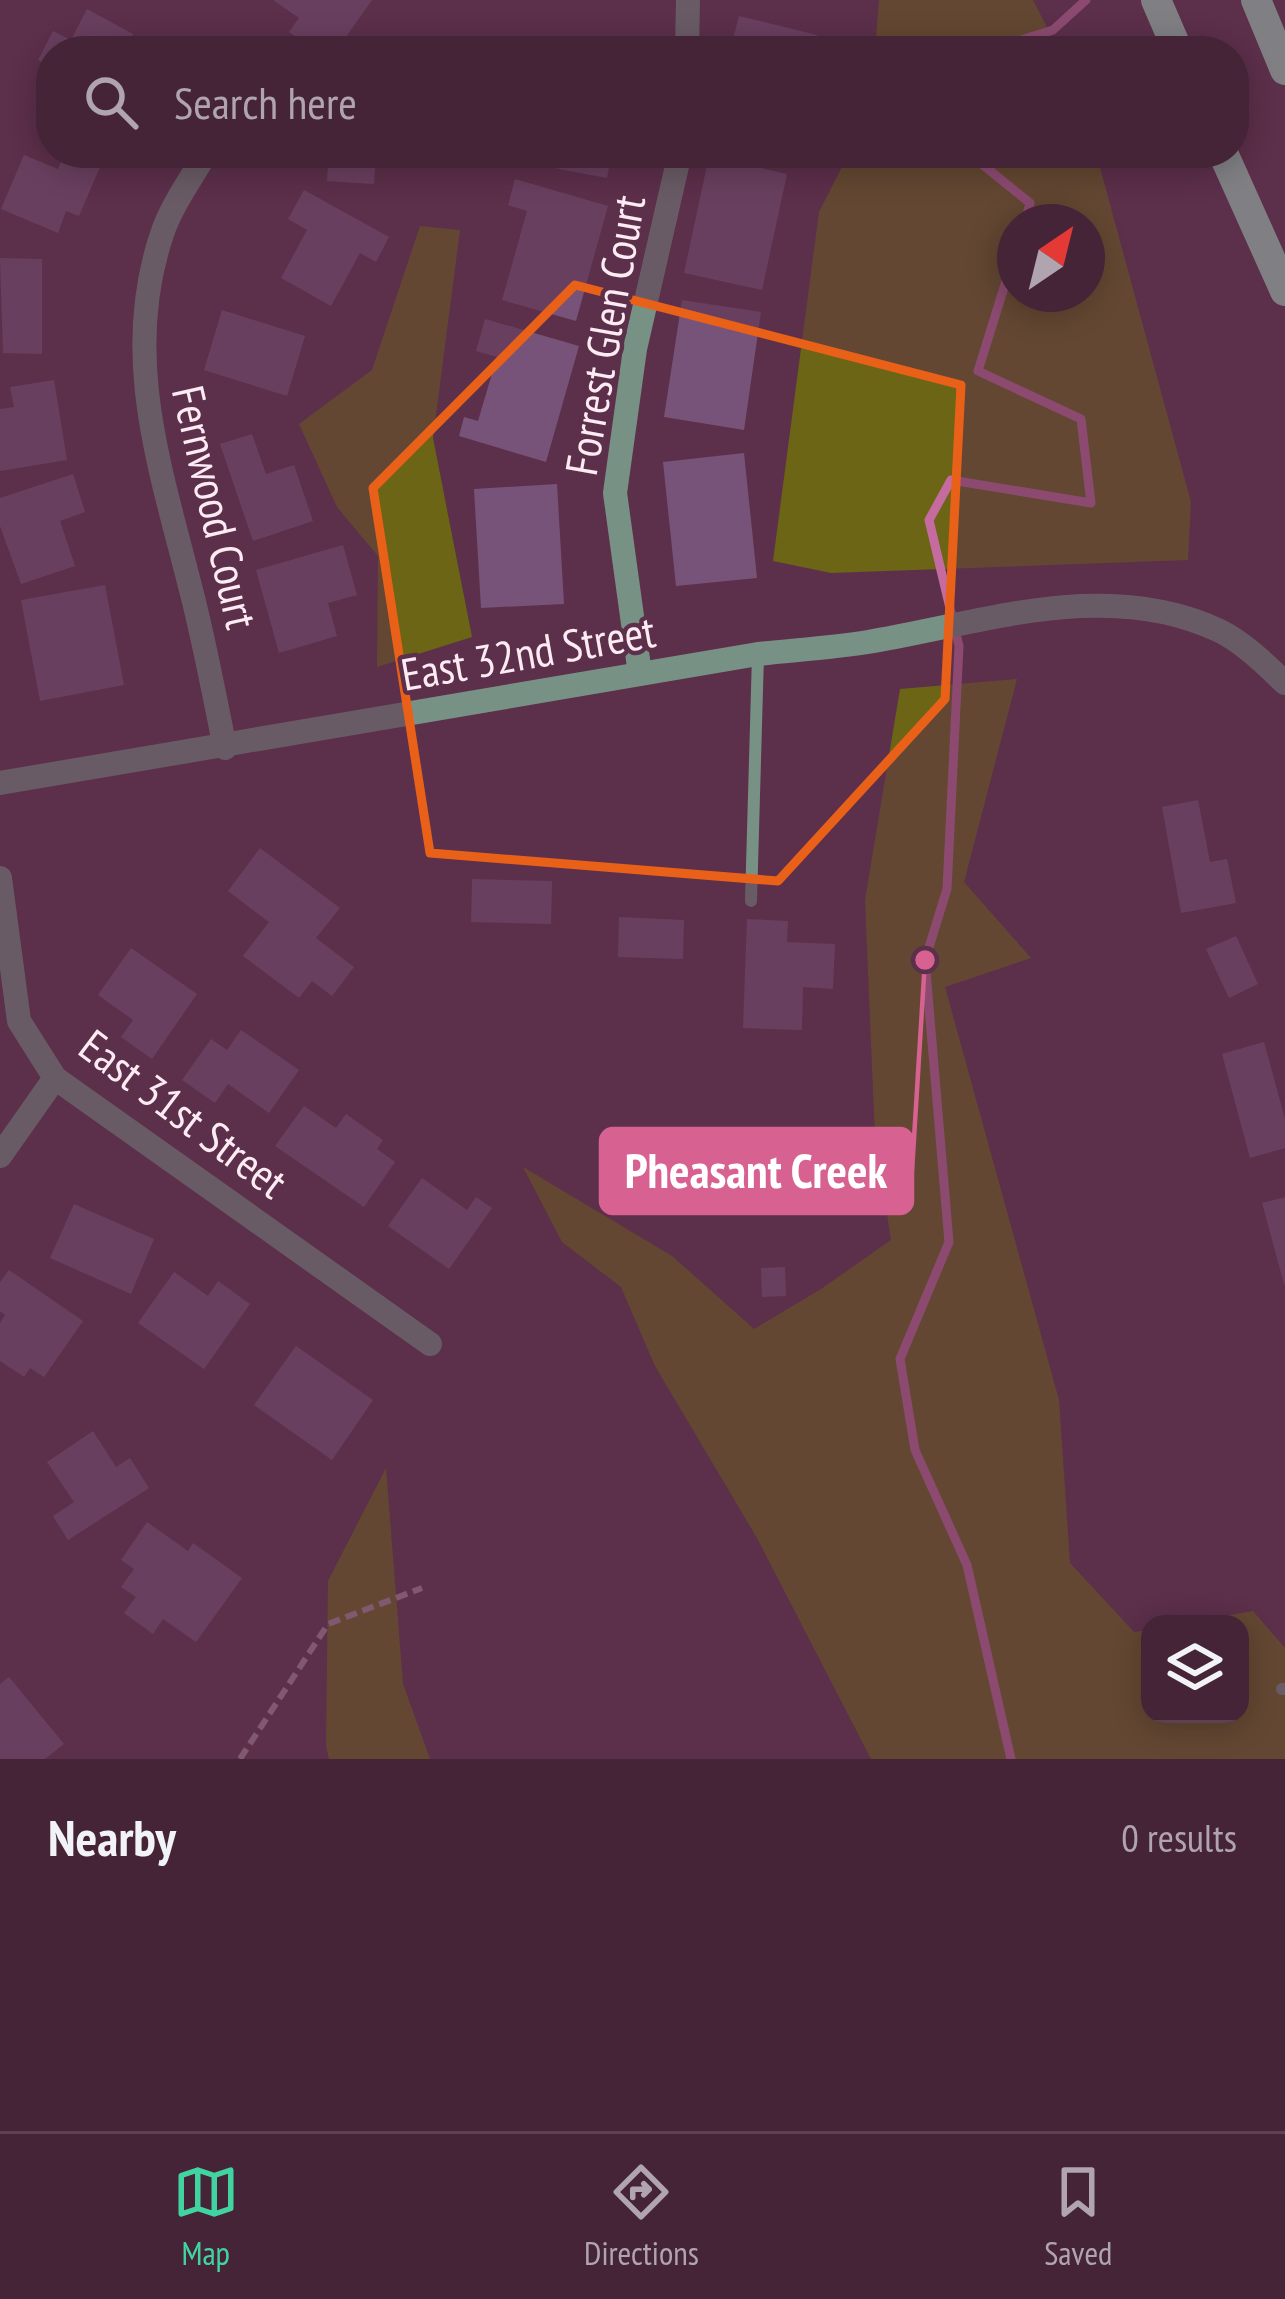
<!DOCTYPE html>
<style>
:root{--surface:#452438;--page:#4f3043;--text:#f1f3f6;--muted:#b0a4ae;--line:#5d4153;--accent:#42d4a0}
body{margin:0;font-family:"PT Sans Narrow",sans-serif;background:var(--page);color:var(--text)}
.controls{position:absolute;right:36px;bottom:36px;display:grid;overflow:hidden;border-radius:24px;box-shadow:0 6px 30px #0003}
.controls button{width:108px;height:108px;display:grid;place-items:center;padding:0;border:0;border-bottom:3px solid var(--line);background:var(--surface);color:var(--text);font:60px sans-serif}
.compass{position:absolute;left:997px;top:204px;width:108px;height:108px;border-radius:50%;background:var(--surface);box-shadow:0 6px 30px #0003;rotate:35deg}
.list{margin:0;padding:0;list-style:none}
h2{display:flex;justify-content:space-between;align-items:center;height:156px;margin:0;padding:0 48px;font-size:51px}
h2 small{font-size:39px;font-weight:400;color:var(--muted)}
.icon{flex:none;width:66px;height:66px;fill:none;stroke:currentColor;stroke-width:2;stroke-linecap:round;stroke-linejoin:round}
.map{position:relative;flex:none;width:1285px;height:1759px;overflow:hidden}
.search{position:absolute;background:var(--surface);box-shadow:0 6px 30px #0003;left:36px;right:36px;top:36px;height:132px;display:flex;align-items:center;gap:30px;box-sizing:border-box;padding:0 42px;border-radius:48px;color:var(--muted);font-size:45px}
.sheet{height:372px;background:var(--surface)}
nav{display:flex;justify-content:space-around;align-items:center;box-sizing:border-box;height:168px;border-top:3px solid var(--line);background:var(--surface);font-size:33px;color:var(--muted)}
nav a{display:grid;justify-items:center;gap:6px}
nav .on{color:var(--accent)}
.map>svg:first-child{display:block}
.green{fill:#6b6515;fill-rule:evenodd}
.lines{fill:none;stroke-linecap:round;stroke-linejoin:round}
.stream{stroke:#c56ba0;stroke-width:9}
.building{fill:#785379}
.path{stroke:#ab8c9d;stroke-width:6;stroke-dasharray:12 6;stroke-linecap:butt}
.service{stroke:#789185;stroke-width:12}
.minor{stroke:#789185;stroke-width:24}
.primary{stroke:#acdfc7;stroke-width:30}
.marked{fill:none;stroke:#e96018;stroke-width:9;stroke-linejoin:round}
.labels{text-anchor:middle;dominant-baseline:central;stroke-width:9;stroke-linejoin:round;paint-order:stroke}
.street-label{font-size:45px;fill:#fdebf4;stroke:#5c304a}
.leader{fill:none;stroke:#d76291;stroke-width:4.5}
.callout-dot{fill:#d76291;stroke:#5c304a;stroke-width:4.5}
.callout{fill:#d76291;stroke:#d76291;stroke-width:4.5}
.callout-label{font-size:48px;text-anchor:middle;font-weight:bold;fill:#fff}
</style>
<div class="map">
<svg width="1285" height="1759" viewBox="0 0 1285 1759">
<rect width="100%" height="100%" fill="#5c304a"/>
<path class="green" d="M879,0H1033L1059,51H875Z
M849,153H1096L1191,502L1188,560L831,573L773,561L819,212ZM1015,222H1087V294H1015Z
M420,226L460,230L433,438L472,637L377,667L378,556L337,507L299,424L372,370Z
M1017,679L964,882L1031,958L945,987L1059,1400L1070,1563L1134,1632L1150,1630V1714H1240V1624H1181L1253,1611L1285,1648V1759H871L757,1538L655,1366L621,1287L562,1242L523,1167L672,1256L754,1329L821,1289L891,1240L875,1137L865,900L900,689Z
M386,1468L403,1684L430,1759H329L326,1746L328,1581Z"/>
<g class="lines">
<path class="stream" d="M987,51L1053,30L1086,0
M968,153L1030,203L1025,222
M1011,1759L967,1565L915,1450L900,1359L949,1242L925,960L947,889L959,646L929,520L951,480L1091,503L1081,419L978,371L1015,252"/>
</g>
<path class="building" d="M273,0H372L336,51H316L289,32L299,18Z
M87,9L133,34L124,51H51V67L38,60L53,31L71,40Z
M739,16L817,35L813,51H730Z
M65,153L100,167L79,216L66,211L58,233L1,209L24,155L58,169Z
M329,153H376L374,184L327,181Z
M519,153H612L607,178L517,161Z
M709,156L787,174L762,290L684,273Z
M515,179L608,206L576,321L502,300L527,211L508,205Z
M304,190L389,237L376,262L360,253L331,306L281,278L307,230L288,219Z
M0,258L42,259V354L3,353Z
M682,300L761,312L744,430L664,417Z
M222,310L305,336L287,396L204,370Z
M485,319L579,346L546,462L459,436L464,417L478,421L497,357L476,351Z
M54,380L67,460L0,471V409L14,407L10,387Z
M252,434L266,474L294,465L313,521L253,541L220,444Z
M744,453L757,578L676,586L663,462Z
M73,474L85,512L60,521L75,566L21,584L0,526V498Z
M557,484L564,604L481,608L474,489Z
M343,545L357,595L328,603L337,636L279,653L256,570Z
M105,585L124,685L40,701L21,600Z
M1198,800L1210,862L1227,859L1236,903L1181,913L1162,807Z
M260,848L340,908L316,938L354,967L332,996L312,981L299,998L243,956L269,922L228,891Z
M472,879L552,881L551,924L471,922Z
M619,917L684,920L683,959L618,957Z
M747,919L788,921L787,942L835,944L833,989L803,987L802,1030L743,1028Z
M1236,936L1258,984L1229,998L1206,949Z
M131,948L197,994L152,1059L121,1037L133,1020L98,995Z
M241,1030L299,1070L269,1113L228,1084L215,1103L182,1080L211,1039L227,1050Z
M1264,1042L1285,1119V1148L1250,1158L1222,1054Z
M304,1106L336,1128L346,1114L383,1140L377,1149L395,1162L364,1207L275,1146Z
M422,1178L467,1210L476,1197L492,1208L449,1269L388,1226Z
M1285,1197V1284H1284L1262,1203Z
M74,1204L154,1239L131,1294L50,1258Z
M785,1267L786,1296L762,1297L761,1268Z
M9,1270L83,1321L44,1377L30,1368L24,1377L0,1361V1323L5,1315L0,1311V1282Z
M174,1272L208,1296L218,1281L250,1304L204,1369L138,1323Z
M296,1346L373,1400L332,1460L254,1405Z
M93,1431L116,1467L130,1458L149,1488L68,1540L53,1516L74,1502L47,1462Z
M147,1522L188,1551L193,1543L242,1578L196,1642L163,1619L153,1634L124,1613L136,1597L121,1587L134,1569L121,1560Z
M9,1677L64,1744L45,1759H0V1684Z"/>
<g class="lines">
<path class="path" d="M240,1759L328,1624L422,1588"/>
<path class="service" d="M751,901L758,655
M1282,1689H1285"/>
<path class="minor" d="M687,51L688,0
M206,153C191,179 171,206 162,234C121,355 160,467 190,586C204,639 214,694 225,748
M640,674L615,493L635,349L680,153
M0,783L758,654C794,650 831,648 868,642C982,623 1108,577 1220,631C1244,643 1266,665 1285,683
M0,878L19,1021L55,1078L430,1344
M0,1156L55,1078"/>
<path class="primary" d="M1156,0L1178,51
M1256,0L1285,70
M1223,153L1285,291"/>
</g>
<path d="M0 0H1285V1759H0ZM575,285L961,385L945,699L778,881L430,853L373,488Z" fill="#5c304a" fill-opacity=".55" fill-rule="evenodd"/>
<path class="marked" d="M575,285L961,385L945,699L778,881L430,853L373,488Z"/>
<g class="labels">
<g class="street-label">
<text transform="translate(604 335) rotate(-80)">Forrest Glen Court</text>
<text transform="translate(216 507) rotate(77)">Fernwood Court</text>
<text transform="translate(528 652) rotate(-10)">East 32nd Street</text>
<text transform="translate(184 1113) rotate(37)">East 31st Street</text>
</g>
</g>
<path class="leader" d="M925 960L912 1171"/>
<circle class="callout-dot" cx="925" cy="960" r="12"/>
<rect class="callout" x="601" y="1129" width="311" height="84" rx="12"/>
<g class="callout-label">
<text x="756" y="1188">Pheasant Creek</text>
</g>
</svg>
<div class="controls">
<button><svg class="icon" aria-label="layers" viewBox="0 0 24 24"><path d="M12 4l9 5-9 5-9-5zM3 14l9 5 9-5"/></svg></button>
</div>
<svg class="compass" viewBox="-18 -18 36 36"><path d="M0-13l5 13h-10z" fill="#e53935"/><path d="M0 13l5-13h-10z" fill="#b0a4ae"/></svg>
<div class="search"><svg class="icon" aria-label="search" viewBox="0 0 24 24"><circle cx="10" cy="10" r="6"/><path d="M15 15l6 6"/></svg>Search here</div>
</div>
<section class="sheet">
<h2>Nearby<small>0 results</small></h2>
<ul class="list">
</ul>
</section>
<nav>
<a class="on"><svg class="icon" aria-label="map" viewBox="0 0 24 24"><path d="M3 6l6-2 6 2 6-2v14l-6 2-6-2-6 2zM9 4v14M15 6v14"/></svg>Map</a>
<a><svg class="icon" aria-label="directions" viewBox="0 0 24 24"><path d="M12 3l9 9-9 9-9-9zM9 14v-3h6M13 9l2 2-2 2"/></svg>Directions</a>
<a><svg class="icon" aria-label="saved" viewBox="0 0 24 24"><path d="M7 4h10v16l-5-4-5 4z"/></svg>Saved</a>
</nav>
